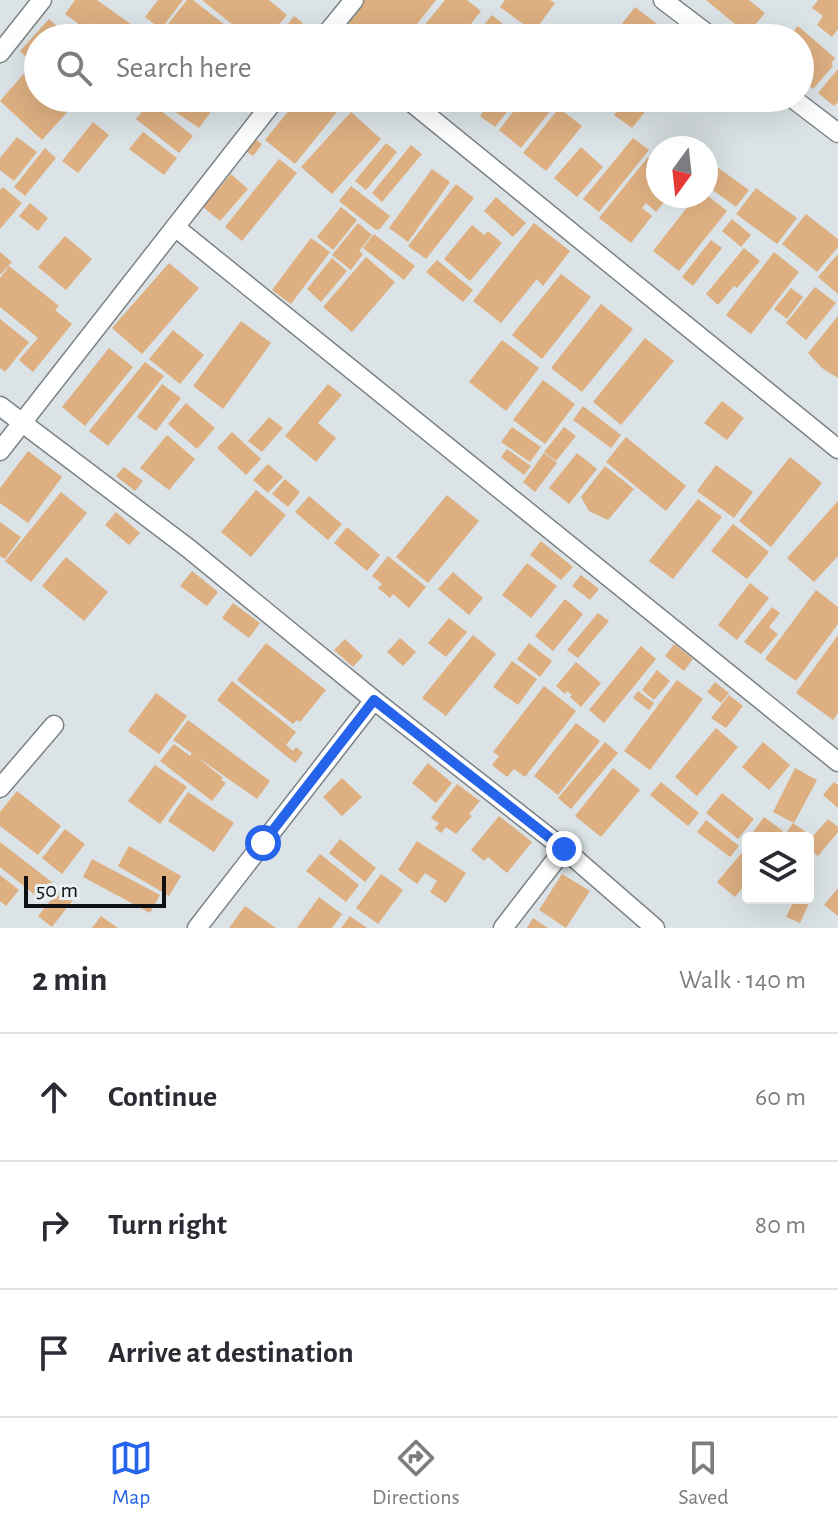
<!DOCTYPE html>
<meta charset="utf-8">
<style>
:root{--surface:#fff;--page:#f2f2f3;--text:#2b2b33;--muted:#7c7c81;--line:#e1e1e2;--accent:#2563eb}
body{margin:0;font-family:"Alegreya Sans",sans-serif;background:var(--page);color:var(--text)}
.controls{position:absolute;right:24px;bottom:24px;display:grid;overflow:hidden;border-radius:8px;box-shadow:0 8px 32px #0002}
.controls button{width:72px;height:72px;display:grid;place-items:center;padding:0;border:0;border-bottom:2px solid var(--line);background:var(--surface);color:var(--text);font:40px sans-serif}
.compass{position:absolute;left:646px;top:136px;width:72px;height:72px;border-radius:50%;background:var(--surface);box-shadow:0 8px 32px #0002;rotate:195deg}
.scale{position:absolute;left:24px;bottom:20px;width:142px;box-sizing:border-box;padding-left:8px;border:4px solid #0e1011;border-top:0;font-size:22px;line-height:28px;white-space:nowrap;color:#0e1011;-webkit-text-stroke:6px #e9f0f4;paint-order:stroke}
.stop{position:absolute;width:24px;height:24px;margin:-18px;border:6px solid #2563eb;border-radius:50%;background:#fff}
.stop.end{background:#2563eb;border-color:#fff;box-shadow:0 2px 8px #0008}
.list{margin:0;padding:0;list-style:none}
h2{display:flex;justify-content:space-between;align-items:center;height:104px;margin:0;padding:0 32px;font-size:34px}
h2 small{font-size:26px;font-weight:400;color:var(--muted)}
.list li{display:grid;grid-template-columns:52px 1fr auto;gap:24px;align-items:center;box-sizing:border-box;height:128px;padding:0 32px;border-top:2px solid var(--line)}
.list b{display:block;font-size:30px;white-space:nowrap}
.list em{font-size:26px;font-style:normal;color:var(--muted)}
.icon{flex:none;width:44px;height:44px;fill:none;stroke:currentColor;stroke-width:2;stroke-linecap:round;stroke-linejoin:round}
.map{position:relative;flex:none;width:838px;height:928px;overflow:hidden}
.search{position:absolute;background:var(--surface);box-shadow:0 8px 32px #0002;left:24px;right:24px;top:24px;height:88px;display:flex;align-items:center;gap:20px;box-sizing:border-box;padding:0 28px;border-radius:44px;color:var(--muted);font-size:30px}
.sheet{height:488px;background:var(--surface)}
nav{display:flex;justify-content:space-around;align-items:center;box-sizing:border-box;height:112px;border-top:2px solid var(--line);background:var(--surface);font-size:22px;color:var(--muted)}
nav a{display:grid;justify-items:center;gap:4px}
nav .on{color:var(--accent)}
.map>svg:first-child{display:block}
.building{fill:#ddaf81}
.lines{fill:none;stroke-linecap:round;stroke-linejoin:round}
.street-casing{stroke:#7c8386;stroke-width:21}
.street{stroke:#fff;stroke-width:18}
.route{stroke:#2563eb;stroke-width:10}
</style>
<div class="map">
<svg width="838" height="928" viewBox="0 0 838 928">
<rect width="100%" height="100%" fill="#dbe3e6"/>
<path class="building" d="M75,0H97L139,30L133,38H98L65,14Z
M158,0H183L161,29L145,17Z
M187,0H193L229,28L221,38H175L164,29Z
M202,0H269L287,15L268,38H249Z
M362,0H436L406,38H380L374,33L370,38H358L342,26Z
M445,0H467L481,11L460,38H453L444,31L441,35L445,38H414Z
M505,0H550L555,3L534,32L500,7Z
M706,0H749L765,13L747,34Z
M818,0H838V29L832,37L817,25L823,16L812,8Z
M635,7L670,34L667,38H611Z
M492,15L510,30L503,38H494L482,27Z
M294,16L303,23L290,38L282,32Z
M49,19L70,38H38V68L20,51Z
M798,26L835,58L831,64L833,66L813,89L800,78V38H788Z
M838,69V102L834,106L818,93Z
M27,70L38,80V98H58L70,109L42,140L0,101Z
M174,98H221L199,128L168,107Z
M299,98H340L345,102L295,164L265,140Z
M494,98H518L495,127L480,116Z
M524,98H548L556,104L521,148L499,130Z
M595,98H617L621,101L612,112Z
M627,98H656L632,128L614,115Z
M150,102L193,136L179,153L136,119Z
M559,108L582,126L546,171L523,153Z
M351,112L381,139L332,194L301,167Z
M93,122L109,135L78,173L62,161Z
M143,132L177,158L164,175L129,149Z
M17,137L37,152L14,181L0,170V158Z
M252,137L262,144L253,156L243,149Z
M633,138L649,150L599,212L583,199Z
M386,143L397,152L366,190L355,181Z
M411,145L422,154L382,202L372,193Z
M581,147L603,167L577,197L554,178Z
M45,148L56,158L25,196L14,187Z
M648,157L658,166V196H669L656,212L646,203L642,208L652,216L631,243L599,218Z
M279,159L297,173L242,241L225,227Z
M710,162L749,190L736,207L706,185V167Z
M432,169L450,182L408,242L389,228Z
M231,174L248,189L220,221L203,207Z
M456,184L474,198L426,259L408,246Z
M351,186L390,216L380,229L376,230L339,201Z
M3,187L22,203L0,229V190Z
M756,188L797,218L777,244L736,214Z
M696,196H708L727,211L679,271L653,251Z
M496,197L526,223L513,237L484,211Z
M30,203L48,218L38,231L19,216Z
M341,207L357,220L333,250L317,237Z
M806,214L838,239V247L817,272L782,244Z
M732,219L751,235L741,247L722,231Z
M358,223L372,235L359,251L363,254L351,270L332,255Z
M534,223L570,251L543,286L537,279L501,323L473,301Z
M472,225L484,235L488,231L502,243L470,281L444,259Z
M374,234L415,266L404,280L363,248Z
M65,236L92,259L66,290L38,267Z
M311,238L330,252L291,304L272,290Z
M711,240L722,248L693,286L682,277Z
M744,248L760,261L737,288L734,286L718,305L706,294Z
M0,252L12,262L0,275Z
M774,252L799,272L751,334L726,315Z
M838,254V294L818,277Z
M366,257L395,282L352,332L323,307Z
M332,258L347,271L321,302L307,289Z
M437,260L473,290L463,302L426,272Z
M169,263L199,288L142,354L112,328Z
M9,266L59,306L55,310L72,324L33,372L19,360L38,338L0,307V278Z
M561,274L591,297L542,359L512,335Z
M815,287L836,303L806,340L786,323Z
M791,288L803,297L787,319L774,309Z
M601,304L633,329L582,392L551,368Z
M838,316V378L822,368L808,353Z
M0,319L29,342L5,372L0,368Z
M241,321L271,343L223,409L193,386Z
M173,330L204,355L180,384L149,359Z
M645,338L674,361L621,425L593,402Z
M502,340L539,368L506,411L469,382Z
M109,348L133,367L85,426L62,407Z
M145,362L164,376L108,446L89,431Z
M543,380L575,404L545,444L513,420Z
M162,384L181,398L156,431L137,417Z
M328,384L342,395L318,423L336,438L316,462L285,436Z
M722,401L744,418L727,440L704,423Z
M186,403L215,428L197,449L168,424Z
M583,406L621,435L611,448L573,420Z
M269,417L283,428L262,452L248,441Z
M512,427L541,447L530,462L501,442Z
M564,427L576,436L556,461L544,452Z
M232,432L261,459L246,475L217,448Z
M167,435L195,459L169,490L140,468Z
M626,437L686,486L666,511L606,462Z
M507,449L531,466L524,475L501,457Z
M28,451L62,477L28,523L0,503V488Z
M544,453L557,463L535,492L523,482Z
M577,453L597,469L569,504L549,488Z
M790,457L822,483L771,547L739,521Z
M268,464L283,477L268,493L253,480Z
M716,465L753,492L734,518L697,491Z
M605,466L634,489L608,520L589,511L581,497Z
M124,467L143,481L135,491L116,476Z
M285,479L300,492L288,507L272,494Z
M256,490L286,515L251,557L221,532Z
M61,492L87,513L31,582L5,561Z
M447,495L479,521L428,583L396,557Z
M309,496L342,524L328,540L295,512Z
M698,499L722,517L673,579L649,561Z
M838,501V556L814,582L787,558Z
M116,512L140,533L129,545L105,525Z
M0,522L21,537L5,559L0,556Z
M733,524L769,552L747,579L711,551Z
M347,527L380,555L367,571L334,543Z
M541,541L573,567L561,580L530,555Z
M388,556L426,587L409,608L393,594L390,598L378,588L382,584L372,576Z
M66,557L108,592L84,621L42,586Z
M527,563L557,586L531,618L502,595Z
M192,571L218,592L207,606L180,586Z
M453,572L483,598L469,615L438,589Z
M581,575L599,589L590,600L572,586Z
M750,583L769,598L737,640L718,625Z
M816,590L838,607V624L796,681L765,659Z
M565,599L583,614L553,651L535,636Z
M233,603L260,623L249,638L222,618Z
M772,607L780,613L769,627L778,634L761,654L744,642Z
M598,613L609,621L578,658L567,650Z
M449,618L467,632L446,657L428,643Z
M473,635L496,654L446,716L422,698Z
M838,635V713L833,720L796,693Z
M400,638L416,652L403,666L387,652Z
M345,639L363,656L353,667L334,650Z
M266,643L326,690L300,722L297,720L293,724L237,680Z
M529,643L552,661L540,677L517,659Z
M674,644L693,659L684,671L665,656Z
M641,646L656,659L604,723L589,710Z
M512,661L537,679L518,705L493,687Z
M576,662L601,683L581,707L570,697L572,695L567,691L565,694L556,686Z
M657,670L670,681L654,700L642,690Z
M677,680L703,699L650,770L624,751Z
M232,681L296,732L286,745L293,751L296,747L303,753L295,763L217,700Z
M715,682L729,693L721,703L707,692Z
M544,686L576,711L525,777L514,769L507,777L492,765L499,756L493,752Z
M638,691L654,703L649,710L633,698Z
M156,693L187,716L159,754L128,731Z
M729,695L743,706L726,728L711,718Z
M188,720L270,781L257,799L173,740Z
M576,723L600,741L558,795L534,776Z
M716,728L738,747L697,796L675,777Z
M605,742L618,753L571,809L558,798Z
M763,742L790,765L769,790L742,767Z
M174,744L190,756L192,753L223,778L221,780L226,783L212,801L160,761Z
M428,763L452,783L436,803L412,783Z
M155,765L187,787L160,824L128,801Z
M613,768L640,790L601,837L575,816Z
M795,768L817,780L794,823L773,812Z
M342,778L362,797L342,816L323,797Z
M661,782L699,813L688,826L650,795Z
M834,782L838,785V808L823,795Z
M457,784L480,801L469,814L472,816L456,834L446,827L441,833L435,828L439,823L431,818Z
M17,791L61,826L38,855L0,826V812Z
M188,792L234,823L214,852L168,821Z
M722,793L754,819L738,839L706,813Z
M499,816L532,842L507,873L488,857L484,861L471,850Z
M764,817L783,831L778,838L750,836Z
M828,819L838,827V832L818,856L808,848V842Z
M706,820L739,846L730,857L697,832Z
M793,823L805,831L801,838H783Z
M65,829L85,844L62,874L42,858Z
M340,839L376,868L365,882L329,853Z
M417,841L466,873L446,903L430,892L437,881L425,873L417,884L398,870Z
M0,842L53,883L40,899L0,867Z
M129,846L181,876L169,896L118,866Z
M745,849L748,851V881L735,897L717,882Z
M320,854L359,885L346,902L306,871Z
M92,859L160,895L150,913L83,877Z
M381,874L403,890L378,924L356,908Z
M562,874L590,891L566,928L539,910Z
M0,875L19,890L6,906L0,901Z
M838,888V916L824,905Z
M59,890L73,900L52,927L38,916Z
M319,897L342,914L332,928H297Z
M795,898L811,899L800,923L786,917Z
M245,906L276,928H229Z
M101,916L118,928H92Z
M350,916L367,928H341Z
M533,918L548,928H527Z"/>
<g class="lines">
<g class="street-casing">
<path id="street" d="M663,0L713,38
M323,38L354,0
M0,53L42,0
M406,98L838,449
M792,98L838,133
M175,227L838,762
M0,406L188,548L374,700L564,849L655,928
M0,451L276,98
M0,788L54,725
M197,928L374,700
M503,928L564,849"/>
</g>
<use href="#street" class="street"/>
</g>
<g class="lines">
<path class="route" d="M263,843L374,700L564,849"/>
</g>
</svg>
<div class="controls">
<button><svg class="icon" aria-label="layers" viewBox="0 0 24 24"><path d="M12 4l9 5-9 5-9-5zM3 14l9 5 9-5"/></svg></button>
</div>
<svg class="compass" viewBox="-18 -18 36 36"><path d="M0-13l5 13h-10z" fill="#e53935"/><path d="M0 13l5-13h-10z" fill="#7c7c81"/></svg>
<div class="scale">50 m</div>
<div class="stop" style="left:263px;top:843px"></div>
<div class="stop end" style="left:564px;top:849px"></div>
<div class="search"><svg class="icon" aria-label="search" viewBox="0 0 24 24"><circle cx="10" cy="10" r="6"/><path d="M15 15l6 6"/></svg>Search here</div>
</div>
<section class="sheet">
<h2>2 min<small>Walk · 140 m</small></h2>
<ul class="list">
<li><svg class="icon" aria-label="ahead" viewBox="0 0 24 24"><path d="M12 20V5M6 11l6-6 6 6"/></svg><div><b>Continue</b></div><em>60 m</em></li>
<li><svg class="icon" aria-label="right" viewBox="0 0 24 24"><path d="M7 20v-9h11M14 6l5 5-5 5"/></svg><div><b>Turn right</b></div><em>80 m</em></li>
<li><svg class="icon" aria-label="arrive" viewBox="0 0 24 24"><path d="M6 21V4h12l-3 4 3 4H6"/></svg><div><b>Arrive at destination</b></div></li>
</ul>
</section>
<nav>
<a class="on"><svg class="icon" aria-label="map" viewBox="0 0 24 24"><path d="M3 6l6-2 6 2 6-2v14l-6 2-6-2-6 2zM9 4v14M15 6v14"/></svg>Map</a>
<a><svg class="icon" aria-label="directions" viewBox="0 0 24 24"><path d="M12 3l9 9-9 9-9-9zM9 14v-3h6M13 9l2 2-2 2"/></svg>Directions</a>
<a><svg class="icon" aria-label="saved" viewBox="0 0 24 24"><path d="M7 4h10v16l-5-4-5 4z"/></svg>Saved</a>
</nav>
